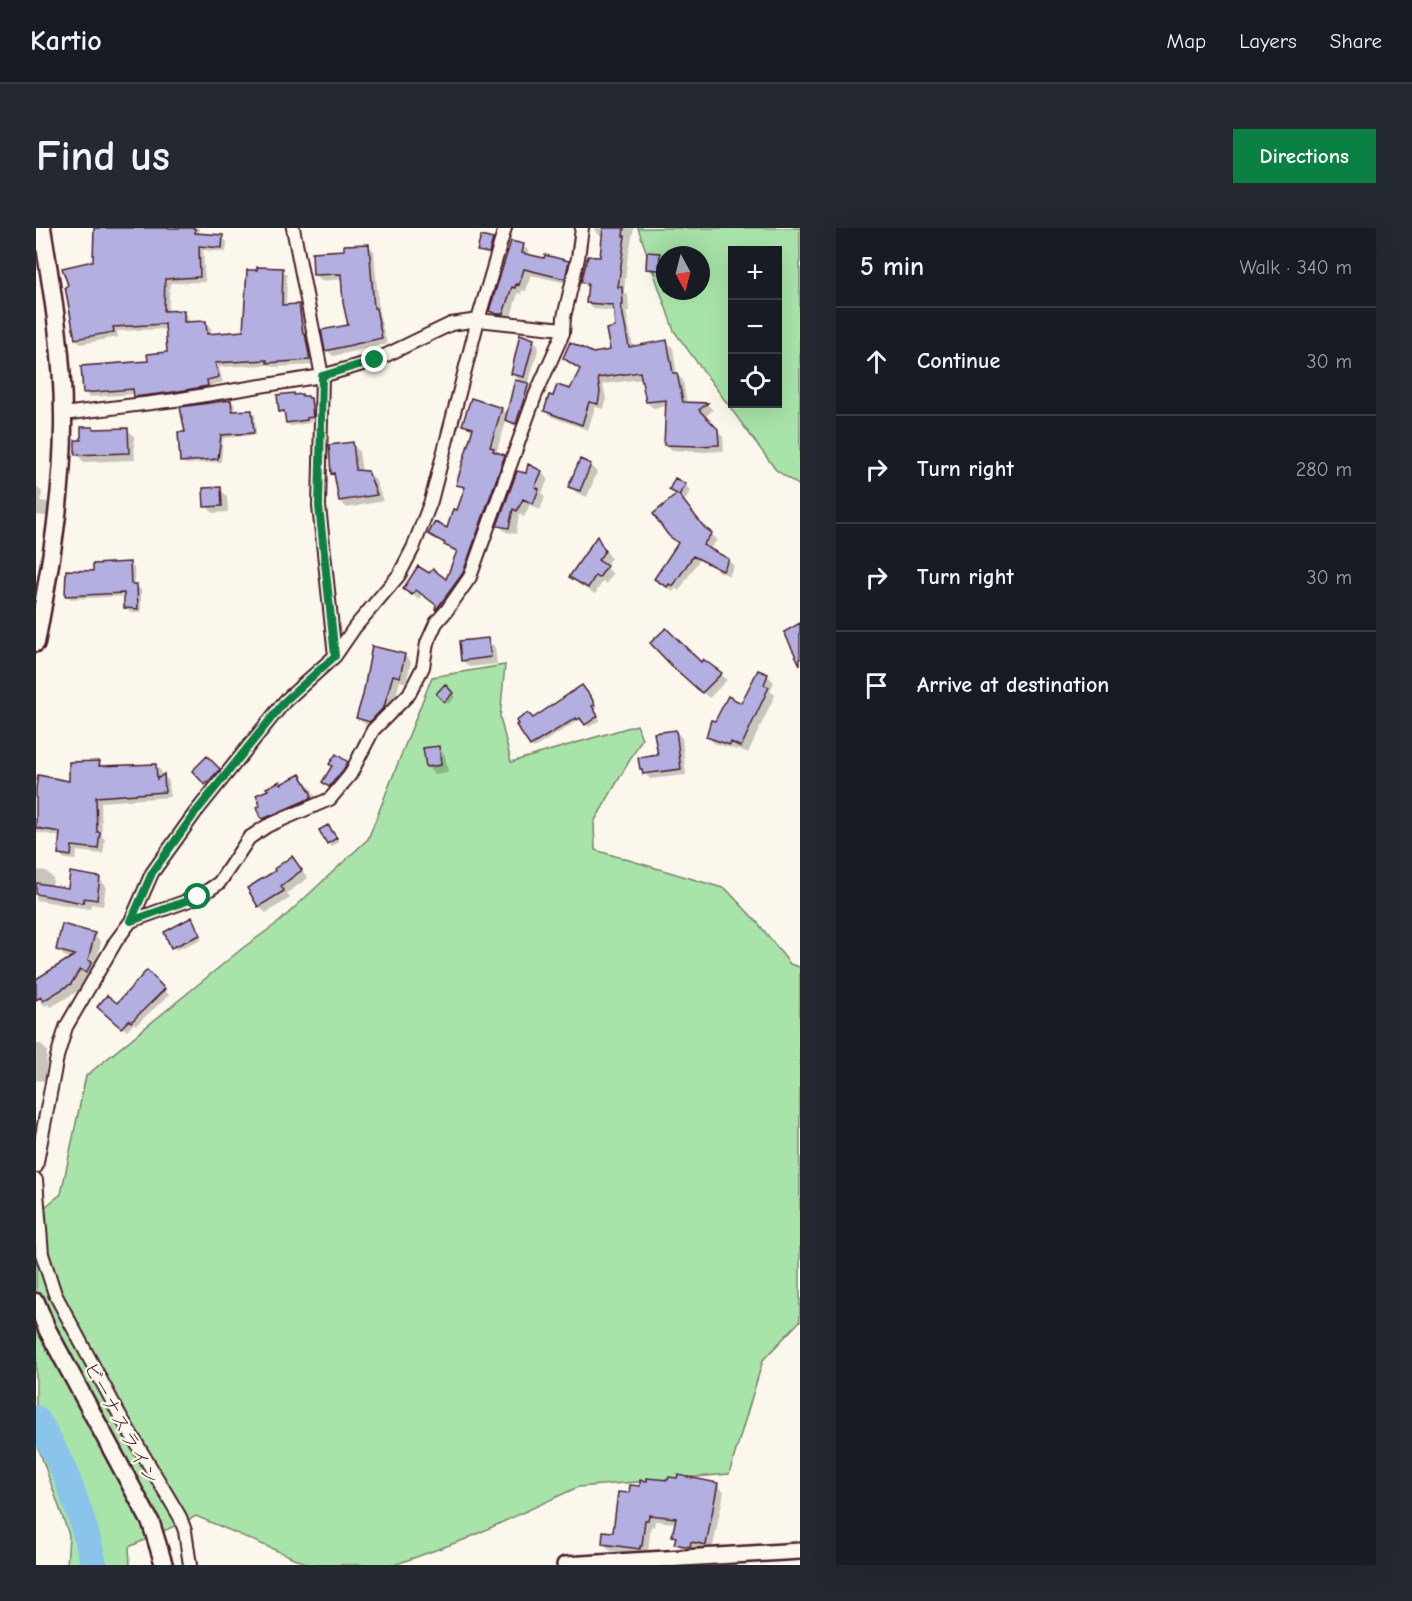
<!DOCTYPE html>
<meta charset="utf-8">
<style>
:root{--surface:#171b24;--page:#242831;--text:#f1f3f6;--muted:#9ea1a6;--line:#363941;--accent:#0b8043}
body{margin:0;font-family:"Comic Neue","Klee One",sans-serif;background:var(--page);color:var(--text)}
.controls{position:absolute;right:18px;top:18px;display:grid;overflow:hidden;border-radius:0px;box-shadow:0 6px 24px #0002}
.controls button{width:54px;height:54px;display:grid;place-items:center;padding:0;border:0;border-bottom:2px solid var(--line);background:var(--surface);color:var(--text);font:30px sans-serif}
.compass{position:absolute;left:620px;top:18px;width:54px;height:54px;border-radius:50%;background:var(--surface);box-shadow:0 6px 24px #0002;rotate:173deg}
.stop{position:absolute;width:18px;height:18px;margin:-14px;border:4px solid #0b8043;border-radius:50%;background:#fff}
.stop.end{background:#0b8043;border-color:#fff;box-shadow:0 2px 6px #0008}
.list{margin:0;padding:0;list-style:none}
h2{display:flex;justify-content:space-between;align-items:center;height:78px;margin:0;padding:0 24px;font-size:26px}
h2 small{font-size:20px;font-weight:400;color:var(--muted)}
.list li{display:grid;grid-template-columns:39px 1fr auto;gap:18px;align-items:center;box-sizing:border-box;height:108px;padding:0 24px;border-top:2px solid var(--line)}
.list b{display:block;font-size:22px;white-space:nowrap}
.list em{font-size:20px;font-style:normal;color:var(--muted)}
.icon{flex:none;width:33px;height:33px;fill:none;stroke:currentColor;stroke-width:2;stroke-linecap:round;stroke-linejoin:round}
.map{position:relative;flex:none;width:764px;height:1337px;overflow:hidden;border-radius:0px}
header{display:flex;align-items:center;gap:36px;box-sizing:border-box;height:84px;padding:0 30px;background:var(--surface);border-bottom:2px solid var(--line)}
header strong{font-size:28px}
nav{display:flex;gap:33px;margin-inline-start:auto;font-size:21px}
.intro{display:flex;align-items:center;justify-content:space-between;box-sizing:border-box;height:144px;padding:0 36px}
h1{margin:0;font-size:42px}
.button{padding:15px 27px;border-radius:0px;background:var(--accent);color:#fff;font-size:21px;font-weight:700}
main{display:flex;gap:36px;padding:0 36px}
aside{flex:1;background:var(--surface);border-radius:0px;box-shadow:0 6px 24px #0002}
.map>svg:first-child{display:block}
.green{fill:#a8e4aa;stroke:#79826a;stroke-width:1.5;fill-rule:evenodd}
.shadow{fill:#0003}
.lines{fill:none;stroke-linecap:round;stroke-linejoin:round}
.river{stroke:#8bc4ea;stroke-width:27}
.building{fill:#b3afe1;stroke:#4a1f2b;stroke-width:1.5}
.minor-casing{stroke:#4a1f2b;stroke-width:16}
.tertiary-casing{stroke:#4a1f2b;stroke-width:20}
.secondary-casing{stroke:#4a1f2b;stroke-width:21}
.minor{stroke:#fbf7ec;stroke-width:12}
.tertiary{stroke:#fbf7ec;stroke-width:15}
.secondary{stroke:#fbf7ec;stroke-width:16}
.route{stroke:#0b8043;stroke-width:8}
.labels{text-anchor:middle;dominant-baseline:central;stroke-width:4.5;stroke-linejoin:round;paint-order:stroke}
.street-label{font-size:20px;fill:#4a1f2b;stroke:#fbf7ec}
</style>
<header>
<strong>Kartio</strong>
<nav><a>Map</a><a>Layers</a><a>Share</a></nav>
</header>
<div class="intro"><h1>Find us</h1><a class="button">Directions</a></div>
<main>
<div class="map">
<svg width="764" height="1337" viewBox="0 0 764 1337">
<rect width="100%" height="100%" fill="#fbf7ec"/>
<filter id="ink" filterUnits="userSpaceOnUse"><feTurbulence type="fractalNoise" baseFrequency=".0167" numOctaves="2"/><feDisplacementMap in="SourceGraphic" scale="12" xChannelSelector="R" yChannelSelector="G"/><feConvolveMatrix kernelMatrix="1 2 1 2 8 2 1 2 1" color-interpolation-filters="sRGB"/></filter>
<g filter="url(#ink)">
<path class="green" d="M602,0H764V258L740,242L638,103ZM696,22H742V176H696ZM629,27H665V63H629Z
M469,437L464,489L475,534L601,497L606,511L558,594L559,622L690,661L722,695L754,736L764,739V1093L727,1132L693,1246L542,1259L430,1311L358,1337H274L160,1288L93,1319L94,1337H31L33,1307L0,1213V986L25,966L50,848L208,719L243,694L332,611L396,449Z"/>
<path class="shadow" d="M87,0H163V7L186,9L191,14L190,24L167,22L169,54L134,55L132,84H147L152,89V95H170L175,100V108L209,105L246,42L251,47L250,78L263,77L268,83L271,109L274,112L279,137L238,139L235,137L183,139L187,154L175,157L176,163L105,173L99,166L53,169L48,164L132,125L131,101L81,103L82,109L45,116L40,111L59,34Z
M558,0H598L591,34L588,64L592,67L593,83H590L597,119L630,113L637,120L641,147L647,152L651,176H671L677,182L669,189L687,209L688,223L668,224L636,222L630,216L631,178L617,180L611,174L606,151L567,156L570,171L568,181L559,179L552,202L516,189L510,183L518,170L535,163L545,142L528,130L576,123L580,101L579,83L558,81L552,75L553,61L546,54L566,30L568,8H564Z
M456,12L459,15L456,28L446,25L443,22Z
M332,17L338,23L343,85L351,116L297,128L291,122L314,98L307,51L285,53L279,47L310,23Z
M487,18L494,24L493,28L532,34L539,41L535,56L495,47L490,63L486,62L485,66L482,65L474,92L461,90L455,83Z
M624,26L629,32V48L619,47L612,40Z
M498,112L503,118L493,154L488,153L498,162L485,200L477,197L471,191L460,225L468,228L474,234L432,351L407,387L400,380L401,378L386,367L383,372L369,361L393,346L411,354L422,326L394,306L412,302L422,284L430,263L422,256L437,203L428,196L436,172L466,181L472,188L486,155L477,146Z
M272,169L278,175L279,192L273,193L274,195L254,198L251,195L250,186L245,183Z
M195,173L198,176L199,184L216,183L219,186L220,207L187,210L185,234L149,236L146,233Z
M56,200L59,203L91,201L98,208L99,232L48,234L41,227L47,213Z
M316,216L323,223L326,244H331L339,251L347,273L311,280L304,273L300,249L296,245Z
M554,237L561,244L551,269L541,265L534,258Z
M505,244L512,251L506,265L509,269L504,282L494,277L488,289L483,286L480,306L470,304L463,297L491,247Z
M649,257L655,263L648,274L671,303L681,312L673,322L692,332L698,338L693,348L663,332L643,363L640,360L637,364L620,351L643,315L641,268L635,262Z
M0,258L6,264L5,273L11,274L18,281L17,289L0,287Z
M184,261L191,268L192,284L177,285L170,278Z
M561,310L575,330L569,338L577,346L570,356L567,353L559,366L542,356L535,349Z
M94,336L98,340L99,357L105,362V384H94L89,380L90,368L35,371L30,367L59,345Z
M452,412L459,419L461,436L433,439L426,432Z
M368,427L375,434L370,455L364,453L355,486L341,500L329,496L322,489Z
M667,433L691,452L673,470L645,445Z
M731,447L738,454L734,463L739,467L712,525L702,520L701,522L678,515L671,508L679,495L706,477Z
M409,459L419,469L412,476L402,465Z
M549,462L558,474L561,480L558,481L564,492L553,499L548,493L545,494L543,492L498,520L495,517L497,492Z
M640,504L646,510L650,547L614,551L605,541L624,528Z
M402,520L409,527L412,544L398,546L391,539Z
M171,530L189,549L177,563L158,543Z
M63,535L68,539L120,538L125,543L126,550L128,548L133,553L134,569L65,574L66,609L69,611L67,626L41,623L40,632L29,631L23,626L25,609L0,604V569L35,554Z
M311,535L318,542L301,565L288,554Z
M264,548L275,560L283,576L235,597L228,590L225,578L244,555L246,557Z
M292,599L303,614L295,619L285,603Z
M256,630L272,650L251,665L254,670L230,685L223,678L242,643Z
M0,642L10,643L17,650L16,659L33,662L63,651L70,658L67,678L55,676L54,681L0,672Z
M156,691L166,711L140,722L130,704Z
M58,707L65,714L57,750L51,747L42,763L15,779L12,776L9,778L0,767V753L37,731L28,728L21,721Z
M111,744L133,767L100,797L98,795L91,803L67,783L81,777Z
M0,816H5L11,823L10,853L0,852Z
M682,1257L688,1264L676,1323L662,1320L661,1325L647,1322L640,1315L641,1311L638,1308L640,1295L619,1293L618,1299L615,1298L612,1324H610V1327L575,1323L568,1316L578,1306L595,1267Z"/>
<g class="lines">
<path class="river" d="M0,1191C29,1234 46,1287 58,1337"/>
</g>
<path class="building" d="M58,0H159V5L187,7L186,20L163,18L164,49L129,51L128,83L148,82V94L170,93L171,106L207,103L211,42H221V39L247,40L246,77L263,76L267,106L269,105L274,132L231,135V132L179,135L183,149L171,152L172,158L138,164L98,169L97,161L47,165L45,138L112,133L111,126L131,124L129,96L77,99L78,104L39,111L29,59L32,57L26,40L57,33Z
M567,0H588L587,8H589L582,59H586L587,77H585L593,119L631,112L637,145H641L647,174L672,175L663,182L682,201L683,217L661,218L628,217L630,172L610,174L604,144L562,150L564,164L562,176L553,174L546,197L508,183L513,167L517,168L521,157L534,161L544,141L527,130L534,114L557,125L574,122L570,101L579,99L577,77L550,75L552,55L545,54L552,28L564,29Z
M445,8L457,11L453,25L441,23Z
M475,13L488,16L486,25L508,30L509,27L533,33L529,51L488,41L483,57L480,56L479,60L476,59L467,86H461L453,83Z
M333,16L338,80H340L346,110L289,123L285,102L312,97L307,75L305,46L277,47L276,24L308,22V17Z
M611,24L624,25L623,42L610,41Z
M484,106L498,111L488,149L475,146Z
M479,152L493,155L480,196L469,192Z
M258,165V167L266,166V168H272L273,170H275L277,189L271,190V192L250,195L248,183L243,184L241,167Z
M435,170L466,180L454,219L458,220L457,223L469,227L427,345L400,382L399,381L400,377L380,362L376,367L367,361L382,338L393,345L397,341L410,351L421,323L408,317L409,315L392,306L399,294L411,300L417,281L421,282L429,259L420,257L437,200L426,197Z
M195,172L196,183L216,182L218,205L185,207L182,231L144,234L142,204H149L144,179Z
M45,199H57V201L92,200L93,225L39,227V212H45Z
M317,214L320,242L332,243L341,267L303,273L298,245L295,246L293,217Z
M544,231L555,236L544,263L532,259Z
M492,236L506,243L499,259L503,261L497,276L487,271L481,283L477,281L473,300L461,298L481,243L490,245Z
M639,250L650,256L643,267L668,299L676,305L667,317L693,331L687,343L657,328L637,358L633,356L631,359L618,351L642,315L632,307L617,286L641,266L633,262Z
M185,259L186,278L168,279L167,260Z
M561,308L569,323L562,332L571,338L563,350L559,348L552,360L533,349Z
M94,334L95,356H101L102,381L88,380V365L29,368L30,342L57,343V336Z
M764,395V437L748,404Z
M630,400L665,434L667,431L686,445L666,465L637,439L614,415Z
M452,410L455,429L425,433L423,413Z
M336,418L369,426L364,449L357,447L348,479L334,494L320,490L327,467Z
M722,442L732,446L728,457L733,459L705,519L695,514L694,517L670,509L675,492L679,493L692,468L705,475Z
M409,456L417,465L408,474L400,466Z
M546,457L555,469L559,477L556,478L562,488L549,497L544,490L541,492L540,490L494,518L480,497L482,496L480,493L492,485L497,490Z
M640,502L645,541L607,546L606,541H604L602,530L622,527L618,505Z
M403,518L405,537L390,539L387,520Z
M300,526L312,534L307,542L293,559L286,554L296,538L293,536Z
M171,528L184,541L169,557L156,543Z
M64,533L63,538L120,536L121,551L128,546L129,564L60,569L61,604H64L62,621L36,618L35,628L22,626L24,604L0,600V560L2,547L33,553V534Z
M264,546L275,565V570L227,591L224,589L220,579L224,578L220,567L232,562L230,560L244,553L245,556Z
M292,597L301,610L291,616L283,602Z
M256,628L266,642L245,658L248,663L222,679L211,660L239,643L238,641Z
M34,644L64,649L61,672L48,670L47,675L0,666V655L32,660Z
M156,689L164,707L135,720L128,704Z
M26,696L59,705L52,732L56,734L50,745L44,741L35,756L7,773L5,769L0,772V751L39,727L20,722Z
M111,742L129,761L95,794L93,792L85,800L61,779L71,767L81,775Z
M642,1247L682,1255L670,1317L655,1314L654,1319L638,1316L640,1309L636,1308L640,1290L613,1287L612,1292H609L606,1318H604V1321L566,1316L567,1303L577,1304L582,1264L593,1265L594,1257L604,1258V1252L611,1253V1250L632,1252L633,1249L641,1250Z"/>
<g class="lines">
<g class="minor-casing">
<path id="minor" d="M257,0L286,148L283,278L299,428
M27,186L139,172L286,148L340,132L415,96L442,92L527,101
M95,693L162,669L183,655L213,610L231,598L294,571L314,547L337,502L373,466L387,439L391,415L400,395L411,382L434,349L499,168L527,105L528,89L542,30L546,0
M0,939L21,829L30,799L80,713L95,693L116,645L159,585L249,473L299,428L319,399L363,347L377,320L395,273L442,92L469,0
M0,952L6,1026L19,1066L82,1184L144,1289L149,1303L154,1337"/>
</g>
<g class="tertiary-casing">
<path id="tertiary" d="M529,1337L764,1323"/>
</g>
<g class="secondary-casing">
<path id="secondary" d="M0,415C14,341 28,263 27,187C27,124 16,62 6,0
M0,1074L11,1101L115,1295L128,1337"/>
</g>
<use href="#minor" class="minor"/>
<use href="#tertiary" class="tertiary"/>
<use href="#secondary" class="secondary"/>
</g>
</g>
<g class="lines" filter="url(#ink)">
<path class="route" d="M162,669L95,693L116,645L159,585L249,473L299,428L283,278L286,148L339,132"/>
</g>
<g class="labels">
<g class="street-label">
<text transform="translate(85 1195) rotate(62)">ビーナスライン</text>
</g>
</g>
</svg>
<div class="controls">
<button>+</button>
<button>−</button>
<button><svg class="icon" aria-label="locate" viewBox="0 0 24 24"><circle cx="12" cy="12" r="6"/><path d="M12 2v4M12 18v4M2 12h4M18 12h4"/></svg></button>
</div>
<svg class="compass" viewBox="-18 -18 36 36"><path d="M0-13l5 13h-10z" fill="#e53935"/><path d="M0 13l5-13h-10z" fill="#9ea1a6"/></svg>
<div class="stop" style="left:162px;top:669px"></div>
<div class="stop end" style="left:339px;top:132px"></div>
</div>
<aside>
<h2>5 min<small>Walk · 340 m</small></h2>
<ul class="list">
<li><svg class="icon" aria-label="ahead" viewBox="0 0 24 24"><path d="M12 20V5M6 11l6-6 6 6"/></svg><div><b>Continue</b></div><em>30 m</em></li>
<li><svg class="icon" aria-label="right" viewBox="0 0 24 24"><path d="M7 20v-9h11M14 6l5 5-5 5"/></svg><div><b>Turn right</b></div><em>280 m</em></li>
<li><svg class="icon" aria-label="right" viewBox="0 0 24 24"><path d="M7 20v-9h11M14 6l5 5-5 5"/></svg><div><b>Turn right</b></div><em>30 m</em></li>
<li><svg class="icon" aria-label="arrive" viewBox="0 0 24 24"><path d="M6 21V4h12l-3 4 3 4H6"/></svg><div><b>Arrive at destination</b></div></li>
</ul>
</aside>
</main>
